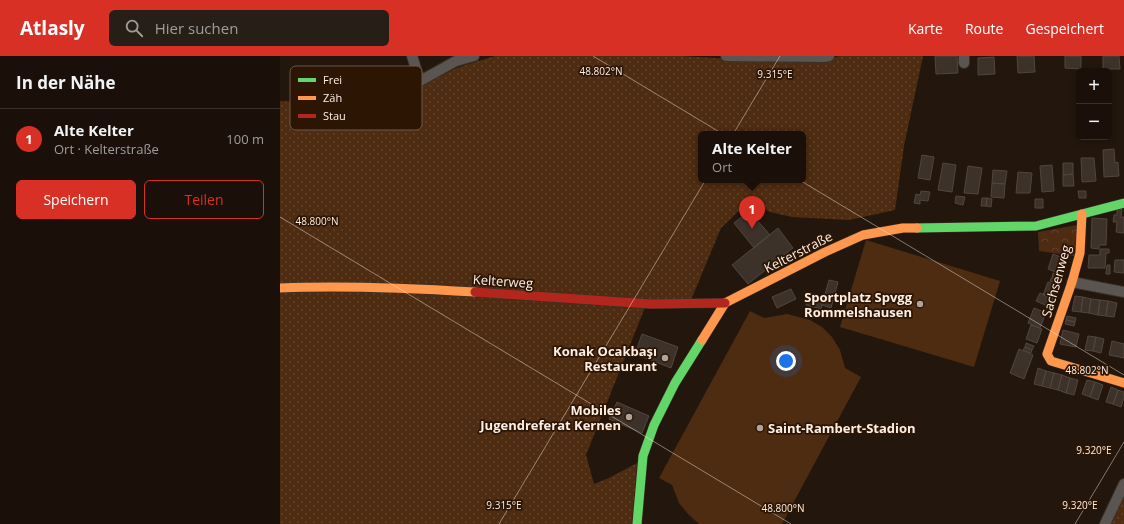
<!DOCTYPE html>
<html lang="de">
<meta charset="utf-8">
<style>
:root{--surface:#1a1009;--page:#271e17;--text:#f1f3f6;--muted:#9f9d9c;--line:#38302a;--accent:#d93025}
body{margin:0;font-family:"Open Sans",sans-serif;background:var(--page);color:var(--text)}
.controls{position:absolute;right:12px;top:12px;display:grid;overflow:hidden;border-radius:6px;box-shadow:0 2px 6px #0003}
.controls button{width:36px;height:36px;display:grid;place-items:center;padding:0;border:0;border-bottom:1px solid var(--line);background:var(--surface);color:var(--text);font:20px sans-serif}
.you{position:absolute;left:506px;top:305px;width:14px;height:14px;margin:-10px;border:3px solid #fff;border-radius:50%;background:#1a73e8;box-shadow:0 0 0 6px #1a73e833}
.badge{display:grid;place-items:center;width:26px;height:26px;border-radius:50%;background:var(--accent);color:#fff;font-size:13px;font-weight:700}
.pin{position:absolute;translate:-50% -33px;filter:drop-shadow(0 1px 2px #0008)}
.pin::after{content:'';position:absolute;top:21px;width:14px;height:12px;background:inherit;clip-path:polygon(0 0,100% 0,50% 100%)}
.popup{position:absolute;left:418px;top:75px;width:108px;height:52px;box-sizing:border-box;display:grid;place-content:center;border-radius:6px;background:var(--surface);filter:drop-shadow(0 1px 3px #0005);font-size:13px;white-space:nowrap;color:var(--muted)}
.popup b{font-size:15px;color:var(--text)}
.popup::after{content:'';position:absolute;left:50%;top:100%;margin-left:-8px;border:8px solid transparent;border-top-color:var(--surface)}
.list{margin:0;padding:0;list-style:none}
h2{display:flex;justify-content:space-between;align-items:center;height:52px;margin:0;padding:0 16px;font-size:17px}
h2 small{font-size:13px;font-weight:400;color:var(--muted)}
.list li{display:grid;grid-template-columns:26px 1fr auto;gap:12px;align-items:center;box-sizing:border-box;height:60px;padding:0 16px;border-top:1px solid var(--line)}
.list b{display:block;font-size:15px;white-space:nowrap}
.list p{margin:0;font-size:13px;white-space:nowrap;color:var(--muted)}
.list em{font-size:13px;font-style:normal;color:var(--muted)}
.actions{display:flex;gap:8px;padding:12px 16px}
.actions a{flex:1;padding:9px 0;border:1px solid var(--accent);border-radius:6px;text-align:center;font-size:14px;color:var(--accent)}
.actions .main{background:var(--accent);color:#fff}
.icon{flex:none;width:22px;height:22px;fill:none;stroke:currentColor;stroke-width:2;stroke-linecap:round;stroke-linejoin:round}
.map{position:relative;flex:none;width:844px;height:468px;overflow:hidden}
header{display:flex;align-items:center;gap:24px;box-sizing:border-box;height:56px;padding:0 20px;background:var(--accent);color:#fff}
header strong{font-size:19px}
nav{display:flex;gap:22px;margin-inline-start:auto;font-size:14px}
.search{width:280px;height:36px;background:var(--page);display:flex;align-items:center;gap:10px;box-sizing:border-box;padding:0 14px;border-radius:6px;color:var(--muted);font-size:15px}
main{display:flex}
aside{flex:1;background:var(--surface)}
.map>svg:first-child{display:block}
.grass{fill:url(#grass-dots);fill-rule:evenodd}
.forest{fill:url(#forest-crowns)}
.pitch{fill:#4e2c12}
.building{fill:#3c322a;stroke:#51463d}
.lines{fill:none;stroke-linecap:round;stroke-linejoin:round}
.street-casing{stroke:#3b3128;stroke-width:12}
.fast-casing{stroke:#3b3128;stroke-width:10}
.slow-casing{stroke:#3b3128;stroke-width:10}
.jam-casing{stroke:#3b3128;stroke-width:10}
.street{stroke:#5b5551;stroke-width:10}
.fast{stroke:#63d668;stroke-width:9}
.slow{stroke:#ff974d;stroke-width:9}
.jam{stroke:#b3261e;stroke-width:9}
.ticks{fill:none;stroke:#fdefe6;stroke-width:1;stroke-opacity:0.45}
.poi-dot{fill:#b1a39a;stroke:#2c1503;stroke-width:1.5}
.labels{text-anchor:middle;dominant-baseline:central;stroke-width:3.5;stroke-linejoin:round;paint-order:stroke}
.street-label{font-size:13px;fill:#fdefe6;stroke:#2c1503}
.poi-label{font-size:13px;font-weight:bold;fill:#fdefe6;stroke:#2c1503;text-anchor:end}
.key{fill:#2c1503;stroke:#6b5647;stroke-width:1}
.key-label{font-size:11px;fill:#fdefe6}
.ticks-label{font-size:10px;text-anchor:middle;fill:#fdefe6;stroke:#2c1503;stroke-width:3.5;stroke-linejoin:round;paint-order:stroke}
</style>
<header>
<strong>Atlasly</strong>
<div class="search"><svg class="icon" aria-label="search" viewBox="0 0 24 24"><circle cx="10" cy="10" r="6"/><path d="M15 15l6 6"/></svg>Hier suchen</div>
<nav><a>Karte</a><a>Route</a><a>Gespeichert</a></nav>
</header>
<main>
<aside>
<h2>In der Nähe<small></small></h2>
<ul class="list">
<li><span class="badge">1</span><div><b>Alte Kelter</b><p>Ort · Kelterstraße</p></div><em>100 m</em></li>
</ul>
<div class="actions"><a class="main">Speichern</a><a>Teilen</a></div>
</aside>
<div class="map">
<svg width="844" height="468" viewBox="0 0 844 468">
<defs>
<pattern id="grass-dots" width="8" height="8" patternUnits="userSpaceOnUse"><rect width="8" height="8" fill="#4e2c12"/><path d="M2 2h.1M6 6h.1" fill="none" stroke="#604129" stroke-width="1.8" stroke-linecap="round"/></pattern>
<pattern id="forest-crowns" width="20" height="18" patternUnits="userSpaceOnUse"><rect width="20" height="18" fill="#4e2c12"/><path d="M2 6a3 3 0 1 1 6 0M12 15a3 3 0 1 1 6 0" fill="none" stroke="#604129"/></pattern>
</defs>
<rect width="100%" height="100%" fill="#23160c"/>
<path class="grass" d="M215,0H401L452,3L544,5L559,0H643L624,90L615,154L569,164L512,161L490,156L470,144L441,172L411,244H368L306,399L314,428L329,422L357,407L352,468H0V45L59,48L102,42L135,27L138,31L179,11ZM421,78H523V124H421Z
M844,433V468H827Z"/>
<path class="forest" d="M797,169L794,200L759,195L758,176Z"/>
<path class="pitch" d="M586,184L720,225L694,311L560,271Z
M470,255L484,262L507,258L530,264L542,271L552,281L560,294L565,312L581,321L502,468H419L408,458L399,447L392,429L379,422Z"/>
<path class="building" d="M655,0H677L678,17L656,18Z
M737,0H754L755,16L738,17Z
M785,0H801V13L785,12Z
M823,0H839L840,13H823Z
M714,1L715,18L698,19V2Z
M834,93L835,107L838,106L839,120L824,121L823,94Z
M642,99L654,101L650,124L638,122Z
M801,102H814L816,125L802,126Z
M663,107L676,109L672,136L658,134Z
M783,107H793V118L783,119Z
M772,109L774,135L762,136L760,110Z
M688,110L702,112L698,138L684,137Z
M713,114L727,115L725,128L712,127Z
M738,116L752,117L750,137H736Z
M793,118L794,130H783V119Z
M712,127L725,128L724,142L711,141Z
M641,135L650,136L648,145L640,144V148L634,147L636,138L640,139Z
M798,135H806V142H799Z
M676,140L685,141L683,149L675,147Z
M702,142H707L706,150H701Z
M707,142L712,143L711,151L706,150Z
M755,143H763V152H755Z
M837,152L842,153L841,161H844V177L836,176L837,166H833L834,159H837Z
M469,155L490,179L474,192L454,167Z
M812,162L827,163L826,189H819V193L811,192Z
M498,172L513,192L468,228L452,209Z
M820,193H829V197H826L825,212H808L809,199H820Z
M773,198L786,203L780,218L768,213Z
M835,204H844V217L834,216Z
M827,209H830V218H826Z
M773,217L781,220L780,224L772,221Z
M772,221L780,224L778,228L770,225Z
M549,224L558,226L551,252L542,249Z
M768,226L778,230L773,242L763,239Z
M511,233L516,243L497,252L492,241Z
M529,237L544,241L541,253L526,249Z
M760,237L773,242L770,251L756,245Z
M795,240L803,241L801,256L792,255Z
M803,241L811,243L809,257L801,256Z
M811,243L820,244L818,259L809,257Z
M820,244L828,245L826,260L818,259Z
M828,245L837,247L834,261L826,260Z
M754,252L766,257L760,272L748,267Z
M787,260L796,262L795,266L786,264Z
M786,264L795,266L794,270L785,268Z
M751,269L762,273L757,287L746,283Z
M783,274L799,278L796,291L780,288Z
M362,278L398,291L391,312L355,298Z
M808,280L816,281L813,295L805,294Z
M816,281L824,283L821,297L813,295Z
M832,285L844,288V302L829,299Z
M746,287L754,290L752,294L745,291Z
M745,291L752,294L751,297L743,294Z
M739,293L753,299L744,323L730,317Z
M758,312L766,315L762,330L754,328Z
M766,315L774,317L770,332L762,330Z
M774,317L782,319L778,334L770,332Z
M782,319L790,322L786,337L778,334Z
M790,322L798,324L794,339L786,337Z
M807,324L815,326L810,341L802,338Z
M815,326L823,329L818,344L810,341Z
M831,331L838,334L833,348L826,346Z
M838,334L844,336V342L841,351L833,348Z
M337,346L369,360L362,377L329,363Z"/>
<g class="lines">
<g class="street-casing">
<path id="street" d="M132,0L140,25L176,5L194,0
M446,0L544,1L549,0
M684,7V0
M792,226L844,236
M825,468L844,428"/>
</g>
<g class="fast-casing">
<path id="fast" d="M637,172L756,170L844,147
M357,468L363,400L374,369L395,327L422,284"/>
</g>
<g class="slow-casing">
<path id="slow" d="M802,158L800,197L792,226L767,298L771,305L844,327
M0,232C65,229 130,232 195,236
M422,284L445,247L545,196L583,179L623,172H637"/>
</g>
<g class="jam-casing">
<path id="jam" d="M195,236L371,248L445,247"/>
</g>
<use href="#street" class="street"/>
<use href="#fast" class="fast"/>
<use href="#slow" class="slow"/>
<use href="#jam" class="jam"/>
</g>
<path class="ticks" d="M313,0L844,319M0,161L511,468M219,468L500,0M795,468L844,386"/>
<g class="poi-dot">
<circle cx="640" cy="248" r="4"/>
<circle cx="385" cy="302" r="4"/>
<circle cx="349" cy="361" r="4"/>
<circle cx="480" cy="372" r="4"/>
</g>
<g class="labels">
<g class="street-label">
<text transform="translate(518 196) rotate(-27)">Kelterstraße</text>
<text transform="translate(223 225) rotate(4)">Kelterweg</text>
<text transform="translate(776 225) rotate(-74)">Sachsenweg</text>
</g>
<g class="poi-label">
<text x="632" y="241">Sportplatz Spvgg<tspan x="632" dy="15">Rommelshausen</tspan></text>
<text x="377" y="295">Konak Ocakbaşı<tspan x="377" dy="15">Restaurant</tspan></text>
<text x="341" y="354">Mobiles<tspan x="341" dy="15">Jugendreferat Kernen</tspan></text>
<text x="488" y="372" text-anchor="start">Saint-Rambert-Stadion</text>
</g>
</g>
<rect x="10" y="10" width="132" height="64" rx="6" class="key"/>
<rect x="18" y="22" width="18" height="4" fill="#63d668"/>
<rect x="18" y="40" width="18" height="4" fill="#ff974d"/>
<rect x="18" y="58" width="18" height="4" fill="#b3261e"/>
<g class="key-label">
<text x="43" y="28">Frei</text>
<text x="43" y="46">Zäh</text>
<text x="43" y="64">Stau</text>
</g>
<g class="ticks-label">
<text x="321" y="19">48.802°N</text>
<text x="495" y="22">9.315°E</text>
<text x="37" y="169">48.800°N</text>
<text x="807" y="318">48.802°N</text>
<text x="814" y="398">9.320°E</text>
<text x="224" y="453">9.315°E</text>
<text x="800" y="453">9.320°E</text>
<text x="503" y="456">48.800°N</text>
</g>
</svg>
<div class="controls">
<button>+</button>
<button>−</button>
</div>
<div class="you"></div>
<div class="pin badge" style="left:472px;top:173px">1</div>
<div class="popup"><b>Alte Kelter</b>Ort</div>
</div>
</main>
